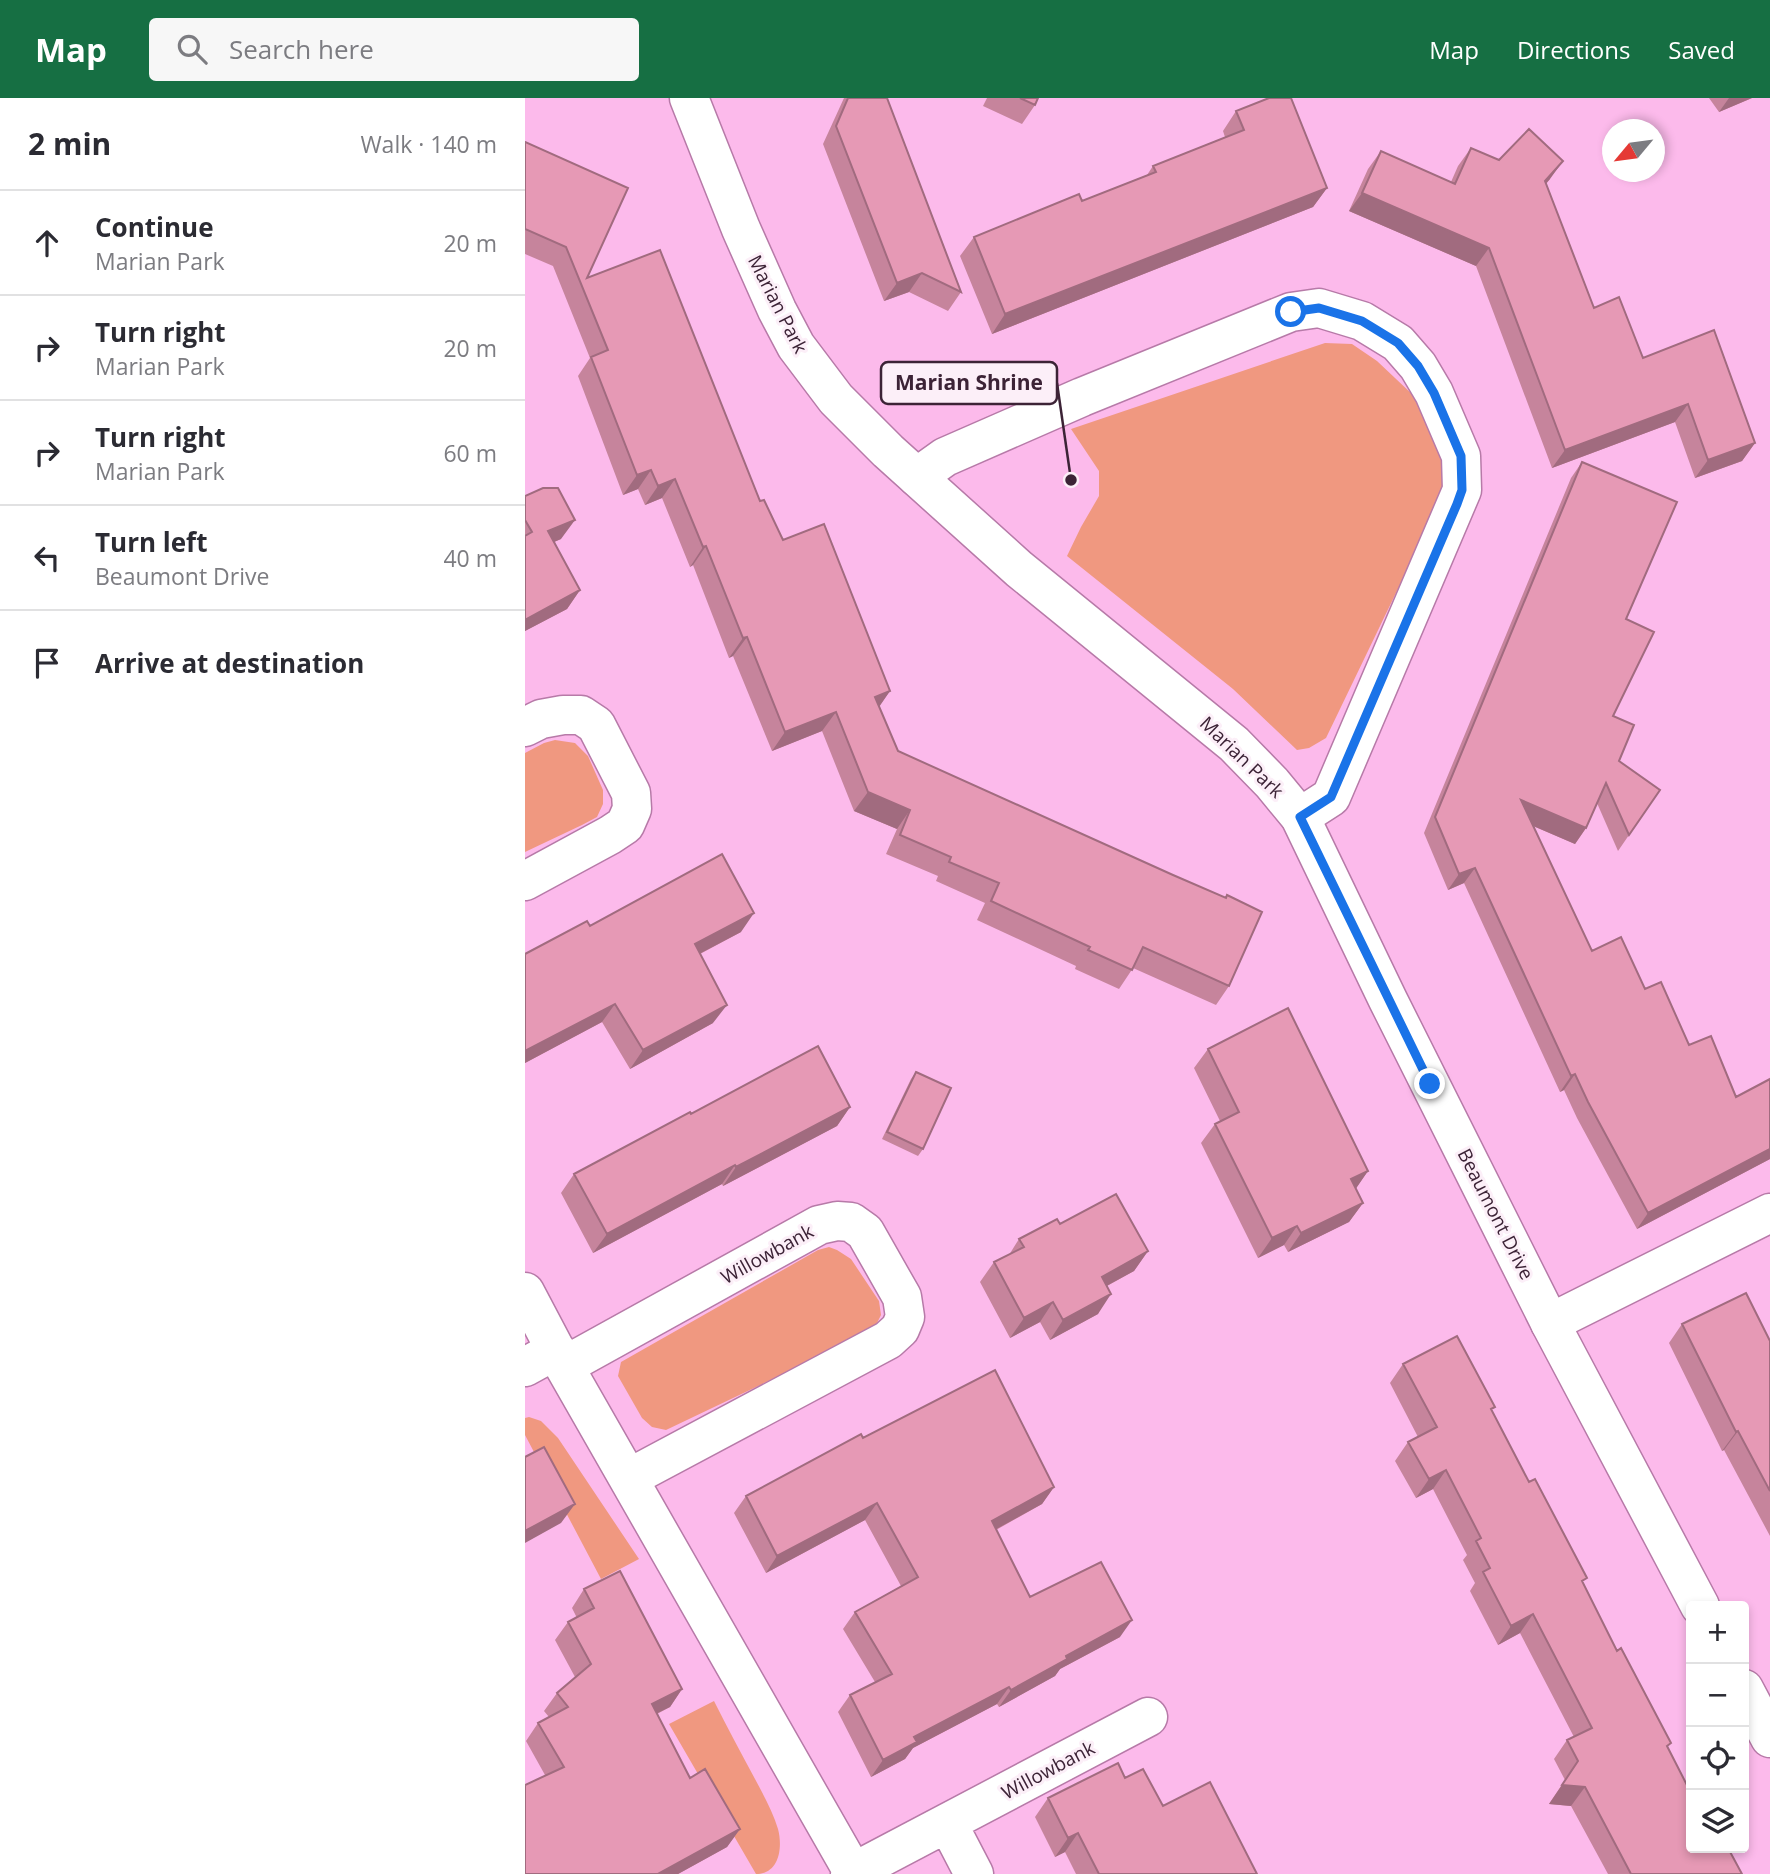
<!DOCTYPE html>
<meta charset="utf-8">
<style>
:root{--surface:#fff;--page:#f7f7f7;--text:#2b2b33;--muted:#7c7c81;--line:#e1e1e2;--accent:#166f43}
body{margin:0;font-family:"Open Sans",sans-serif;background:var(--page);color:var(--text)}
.controls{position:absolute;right:21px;bottom:21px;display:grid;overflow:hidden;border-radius:7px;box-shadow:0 4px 10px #0003}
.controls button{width:63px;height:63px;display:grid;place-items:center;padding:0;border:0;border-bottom:2px solid var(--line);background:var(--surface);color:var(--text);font:35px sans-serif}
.compass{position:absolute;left:1077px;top:21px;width:63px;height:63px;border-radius:50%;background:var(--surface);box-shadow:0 4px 10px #0003;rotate:241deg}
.stop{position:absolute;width:21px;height:21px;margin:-16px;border:5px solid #1a73e8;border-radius:50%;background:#fff}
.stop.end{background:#1a73e8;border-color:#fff;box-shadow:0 2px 7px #0008}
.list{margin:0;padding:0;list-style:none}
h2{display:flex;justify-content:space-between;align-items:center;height:91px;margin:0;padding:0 28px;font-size:30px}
h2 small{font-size:23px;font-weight:400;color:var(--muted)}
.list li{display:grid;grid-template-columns:46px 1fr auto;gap:21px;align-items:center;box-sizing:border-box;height:105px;padding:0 28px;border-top:2px solid var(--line)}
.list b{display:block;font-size:26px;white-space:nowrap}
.list p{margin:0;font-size:23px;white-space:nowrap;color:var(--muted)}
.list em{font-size:23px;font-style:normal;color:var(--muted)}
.icon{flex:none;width:38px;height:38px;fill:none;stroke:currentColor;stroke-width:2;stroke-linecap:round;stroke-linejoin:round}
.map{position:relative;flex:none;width:1245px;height:1776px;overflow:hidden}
header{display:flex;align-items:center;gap:42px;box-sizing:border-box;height:98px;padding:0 35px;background:var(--accent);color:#fff}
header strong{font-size:33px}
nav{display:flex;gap:38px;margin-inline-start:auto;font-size:24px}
.search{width:490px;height:63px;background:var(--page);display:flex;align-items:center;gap:18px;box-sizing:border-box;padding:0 24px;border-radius:7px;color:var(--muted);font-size:26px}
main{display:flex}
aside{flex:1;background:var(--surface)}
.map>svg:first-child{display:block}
.green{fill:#f09880}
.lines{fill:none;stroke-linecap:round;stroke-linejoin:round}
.minor-casing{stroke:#b77aa8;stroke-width:41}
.tertiary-casing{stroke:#b77aa8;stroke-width:41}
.minor{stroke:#fff;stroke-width:38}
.tertiary{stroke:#fff;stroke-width:38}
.wall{fill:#c6849c}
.shaded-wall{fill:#a16b7f}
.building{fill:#e699b5;stroke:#a16b7f;stroke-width:2}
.route{stroke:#1a73e8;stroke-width:9}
.labels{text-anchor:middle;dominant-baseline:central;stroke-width:6;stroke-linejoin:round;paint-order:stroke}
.street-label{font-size:19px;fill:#3c2336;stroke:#fceff8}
.leader{fill:none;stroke:#3c2336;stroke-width:2.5}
.callout-dot{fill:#3c2336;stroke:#fceff8;stroke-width:2.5}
.callout{fill:#fceff8;stroke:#3c2336;stroke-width:2.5}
.callout-label{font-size:21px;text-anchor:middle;font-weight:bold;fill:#3c2336}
</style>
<header>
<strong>Map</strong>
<div class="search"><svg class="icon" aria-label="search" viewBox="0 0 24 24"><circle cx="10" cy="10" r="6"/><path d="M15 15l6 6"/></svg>Search here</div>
<nav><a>Map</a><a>Directions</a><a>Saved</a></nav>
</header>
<main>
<aside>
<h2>2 min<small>Walk · 140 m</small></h2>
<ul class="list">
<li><svg class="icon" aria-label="ahead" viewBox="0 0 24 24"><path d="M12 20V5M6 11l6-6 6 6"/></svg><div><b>Continue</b><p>Marian Park</p></div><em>20 m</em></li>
<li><svg class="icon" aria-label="right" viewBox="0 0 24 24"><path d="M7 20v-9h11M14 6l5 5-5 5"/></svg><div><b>Turn right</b><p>Marian Park</p></div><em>20 m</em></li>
<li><svg class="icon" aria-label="right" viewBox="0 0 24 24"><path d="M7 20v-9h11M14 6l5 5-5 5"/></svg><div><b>Turn right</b><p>Marian Park</p></div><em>60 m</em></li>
<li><svg class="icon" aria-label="left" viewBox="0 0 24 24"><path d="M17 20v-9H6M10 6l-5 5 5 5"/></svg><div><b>Turn left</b><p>Beaumont Drive</p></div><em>40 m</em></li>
<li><svg class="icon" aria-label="arrive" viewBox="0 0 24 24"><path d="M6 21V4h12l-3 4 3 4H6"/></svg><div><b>Arrive at destination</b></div></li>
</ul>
</aside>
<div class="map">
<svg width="1245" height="1776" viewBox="0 0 1245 1776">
<rect width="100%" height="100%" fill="#fcbaeb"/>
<path class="green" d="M800,245L827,246L852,263L888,297L913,335L922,370L910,414L801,640L784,650L772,652L708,591L542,458L556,429L574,398V373L546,331Z
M30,642L50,645L63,658L78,692V706L72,719L57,727L0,754V655L19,645Z
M304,1149L312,1152L326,1161L354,1203L356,1217L349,1231L325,1244L141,1332L127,1329L117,1320L93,1278L96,1264L293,1152Z
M4,1319L16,1323L33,1340L114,1461L76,1481L0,1337V1320Z
M189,1603C202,1629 216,1655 230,1681C238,1696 248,1714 253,1731C258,1750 254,1776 231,1776L144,1626Z"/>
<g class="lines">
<g class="minor-casing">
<path id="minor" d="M392,379L420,359L557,299L766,214L794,210L837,223L873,245L893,268L909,295L936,358L937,392L806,699L775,719
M0,629L16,621L38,617H56L71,627L106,695L107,711L100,727L85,737L0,783
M0,1194L39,1268L328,1774
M1025,1225L1245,1115
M39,1268L294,1127L312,1123L326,1124L340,1134L377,1199L380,1219L375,1231L363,1242L104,1380
M0,1269L31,1252
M423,1726L449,1776
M325,1776L623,1619"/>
</g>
<g class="tertiary-casing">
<path id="tertiary" d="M164,0L216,131L252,212L271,248L311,301L363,353L494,471L709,646L747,685L775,719L863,902L1025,1225L1175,1508
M1219,1591L1245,1640"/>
</g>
<use href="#minor" class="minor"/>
<use href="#tertiary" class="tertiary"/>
</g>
<path class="wall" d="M319,0H362L436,194L423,213L384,194L359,203L298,46Z
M462,0H513L510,7L497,26L458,8Z
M1184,0H1227L1194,14Z
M711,13L802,90L788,109L467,236L435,158L449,139L557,103L622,77L628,68L700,39L698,33Z
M0,44L62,180L235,403L258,442L365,593L354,608L373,653L704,888L691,907L608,870L594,891L550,871L551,868L452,822L460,805L411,783L413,778L361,756L372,731L329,713L297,633L247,653L208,558L204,560L168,467L165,469L137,400L120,407L113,391L98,397L53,278L65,260L28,168L0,156Z
M946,50L974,62L1025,81L1021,86L1069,210L1118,260L1230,345L1217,363L1170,380L1150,324L1027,370L951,168L824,113L843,71L856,53L926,84L933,68Z
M1057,364L1101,521L1088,618L1094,663L1135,692L1093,753L1072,705L1061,730L1050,746L1008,728L1067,853L1120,891L1164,947L1211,999L1245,981V1061L1112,1131L1052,1020L1039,992L1035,994L939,785L923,792L899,735L1046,380Z
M0,398L36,441L29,444L55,492L42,511L0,533Z
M65,828L216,834L175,856L188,925L105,971L77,924L0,965V856Z
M683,951L843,1073L830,1091L838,1105L824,1124L763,1154L759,1147L733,1160L676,1045L690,1026L695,1023L669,970Z
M391,974L398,1051L393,1058L357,1041L386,981Z
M325,1009L312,1028L198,1088L197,1086L68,1155L36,1095L49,1076L166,1016Z
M535,1126L623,1153L609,1173L582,1188L573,1216L525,1242L515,1224L485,1240L455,1184L469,1164L484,1157L494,1141Z
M1157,1226L1245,1243V1438L1199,1352L1197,1353L1144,1245Z
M878,1266L967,1313L1004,1384L1059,1486L1092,1553L1143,1650L1166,1750L1217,1776H1083L1046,1708L1024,1706L1040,1682L1029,1661L1042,1642L1049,1639L995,1535L973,1547L945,1493L950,1485L938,1462L942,1457L908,1391L891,1400L870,1363L883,1344L893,1339L865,1285Z
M338,1340L529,1389L517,1406L471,1432L505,1499L595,1539L535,1571L530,1578L474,1609L472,1606L388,1650L380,1661L346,1679L313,1614L325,1597L350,1584L318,1531L330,1514L376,1488L340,1422L241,1475L209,1415L221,1398Z
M59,1491L157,1591L145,1609L132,1616L165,1680L215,1731L202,1749L153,1776H0L20,1677L1,1643L13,1625L24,1619L19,1613L32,1595L50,1579L30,1542L43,1524L52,1520L47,1510Z
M600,1680L638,1708L732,1776H551L540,1754L530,1759L510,1719L523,1700Z"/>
<path class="shaded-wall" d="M1204,0H1227L1194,14Z
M1038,63L1025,81L1007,101L1020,83Z
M802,90L788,109L467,236L480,216Z
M837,95L964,150L951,168L824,113Z
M397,175L384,194L359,203L372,185Z
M1163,306L1150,324L1027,370L1040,352Z
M1230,345L1217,363L1170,380L1183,362Z
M126,372L113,391L98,397L112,377Z
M150,381L137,400L120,407L133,388Z
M50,422L36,441L10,452L23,433Z
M181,448L168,467L165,469L178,449Z
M55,492L42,511L0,533V522Z
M222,539L208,558L204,560L218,540Z
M365,593L352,612L350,599Z
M311,614L297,633L247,653L260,634Z
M343,694L385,712L372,731L329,713Z
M996,702L1061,730L1050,746L985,718Z
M950,770L939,785L923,792L934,776Z
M229,815L216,834L157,865L170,846Z
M90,906L77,924L0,965V953Z
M202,907L188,925L105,971L118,952Z
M1050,976L1039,992L1035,994L1046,978Z
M325,1009L312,1028L198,1088L211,1069Z
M1245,1051V1061L1112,1131L1123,1115Z
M210,1067L197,1086L68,1155L82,1136Z
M843,1073L830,1092L826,1081Z
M838,1105L824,1124L763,1154L776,1135Z
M772,1128L759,1147L733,1160L747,1140Z
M623,1153L609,1173L563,1198L577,1179Z
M586,1196L573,1216L525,1242L538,1222Z
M528,1204L515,1224L485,1240L499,1220Z
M1213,1333L1199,1352L1197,1353L1211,1334Z
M921,1372L908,1391L891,1400L904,1381Z
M529,1389L517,1406L455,1440L467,1423Z
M352,1405L340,1422L241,1475L252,1458Z
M50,1406L36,1425L0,1445V1433Z
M1008,1516L995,1535L973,1547L986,1528Z
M607,1522L595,1539L535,1571L530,1578L474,1609L486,1592L541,1558Z
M484,1589L472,1606L388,1650L380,1661L346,1679L358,1662L389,1639Z
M157,1591L145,1609L114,1624L127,1606Z
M1037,1687L1060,1689L1046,1708L1024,1706Z
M215,1731L202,1749L153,1776H133Z
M553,1735L540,1754L530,1759L543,1740Z"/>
<path class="building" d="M323,0H362L436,194L397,175L372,185L311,28Z
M495,0H513L510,7Z
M744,0H766L802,90L480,216L449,139L554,96L557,103L631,74L628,68L719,32L711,13Z
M1004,31L1038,63L1020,83L1069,210L1094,199L1118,260L1189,232L1230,345L1183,362L1163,306L1040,352L964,150L837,95L856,53L930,86L946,50L974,62Z
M0,44L103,90L62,180L135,152L235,403L239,402L258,442L299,426L365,593L350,599L373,653L648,777L701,800L702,797L737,814L704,888L618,849L607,872L563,852L565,849L466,803L474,785L424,764L426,759L375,737L385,712L343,694L311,614L260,634L222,539L218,540L181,448L178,449L150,381L133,388L126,372L112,377L66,259L83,252L41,149L0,131Z
M1057,364L1152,404L1101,521L1129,534L1088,618L1109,627L1094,663L1135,692L1104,737L1081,685L1061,730L996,702L1067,853L1096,839L1120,891L1136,884L1164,947L1186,938L1211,999L1245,981V1051L1123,1115L1063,1004L1050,976L1046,978L950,770L934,776L910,719Z
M18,390H33L50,422L23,433L55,492L0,522V438L7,434L0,422V398Z
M197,756L229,815L170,846L202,907L118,952L90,906L0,953V856L62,823L65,828Z
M763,910L843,1073L826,1081L838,1105L776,1135L772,1128L747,1140L690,1026L714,1014L683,951Z
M293,948L325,1009L211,1069L210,1067L82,1136L49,1076L165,1014L166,1016Z
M391,974L426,990L398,1051L362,1034Z
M591,1096L623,1153L577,1179L586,1196L538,1222L528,1204L499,1220L469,1164L499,1149L494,1141L532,1121L535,1126Z
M1221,1195L1245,1243V1393L1213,1333L1211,1334L1157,1226Z
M932,1238L970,1309L966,1311L1004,1384L1010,1381L1062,1480L1057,1483L1092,1553L1096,1550L1146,1645L1142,1648L1166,1695V1750H1203L1217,1776H1106L1060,1689L1037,1687L1053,1663L1042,1642L1067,1630L1008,1516L986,1528L958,1474L965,1470L951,1443L956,1440L921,1372L904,1381L883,1344L912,1329L878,1266Z
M470,1272L529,1389L467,1423L505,1499L576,1464L607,1522L541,1558L542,1561L486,1592L484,1589L389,1639L392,1644L358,1662L325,1597L367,1576L330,1514L393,1479L352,1405L252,1458L221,1398L336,1336L338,1340Z
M19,1349L50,1406L0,1433V1359Z
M95,1473L157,1591L127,1606L165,1680L180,1671L215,1731L133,1776H0V1687L39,1669L13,1625L43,1609L32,1595L66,1566L43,1524L69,1510L59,1491Z
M593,1665L600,1680L618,1671L638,1708L685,1684L732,1776H574L553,1735L543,1740L523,1700Z"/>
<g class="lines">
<path class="route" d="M766,214L794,210L837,223L873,245L893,268L909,295L936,358L937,392L932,406L806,699L775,719L905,986"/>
</g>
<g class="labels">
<g class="street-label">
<text transform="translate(253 206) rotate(63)">Marian Park</text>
<text transform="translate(717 659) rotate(44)">Marian Park</text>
<text transform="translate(971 1116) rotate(63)">Beaumont Drive</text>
<text transform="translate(242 1156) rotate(-29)">Willowbank</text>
<text transform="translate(523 1672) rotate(-28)">Willowbank</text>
</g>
</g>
<path class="leader" d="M546 382L532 285"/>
<circle class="callout-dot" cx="546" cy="382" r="7"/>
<rect class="callout" x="356" y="264" width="176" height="42" rx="7"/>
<g class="callout-label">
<text x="444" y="292">Marian Shrine</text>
</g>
</svg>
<div class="controls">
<button>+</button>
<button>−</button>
<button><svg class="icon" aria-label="locate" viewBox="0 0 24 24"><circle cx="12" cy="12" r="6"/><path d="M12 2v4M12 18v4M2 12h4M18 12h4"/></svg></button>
<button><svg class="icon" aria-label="layers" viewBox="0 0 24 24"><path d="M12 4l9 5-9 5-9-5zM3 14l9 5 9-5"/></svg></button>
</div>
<svg class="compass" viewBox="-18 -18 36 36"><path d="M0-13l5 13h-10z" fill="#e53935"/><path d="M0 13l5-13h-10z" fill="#7c7c81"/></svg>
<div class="stop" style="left:766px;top:214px"></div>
<div class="stop end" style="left:905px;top:986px"></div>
</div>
</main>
